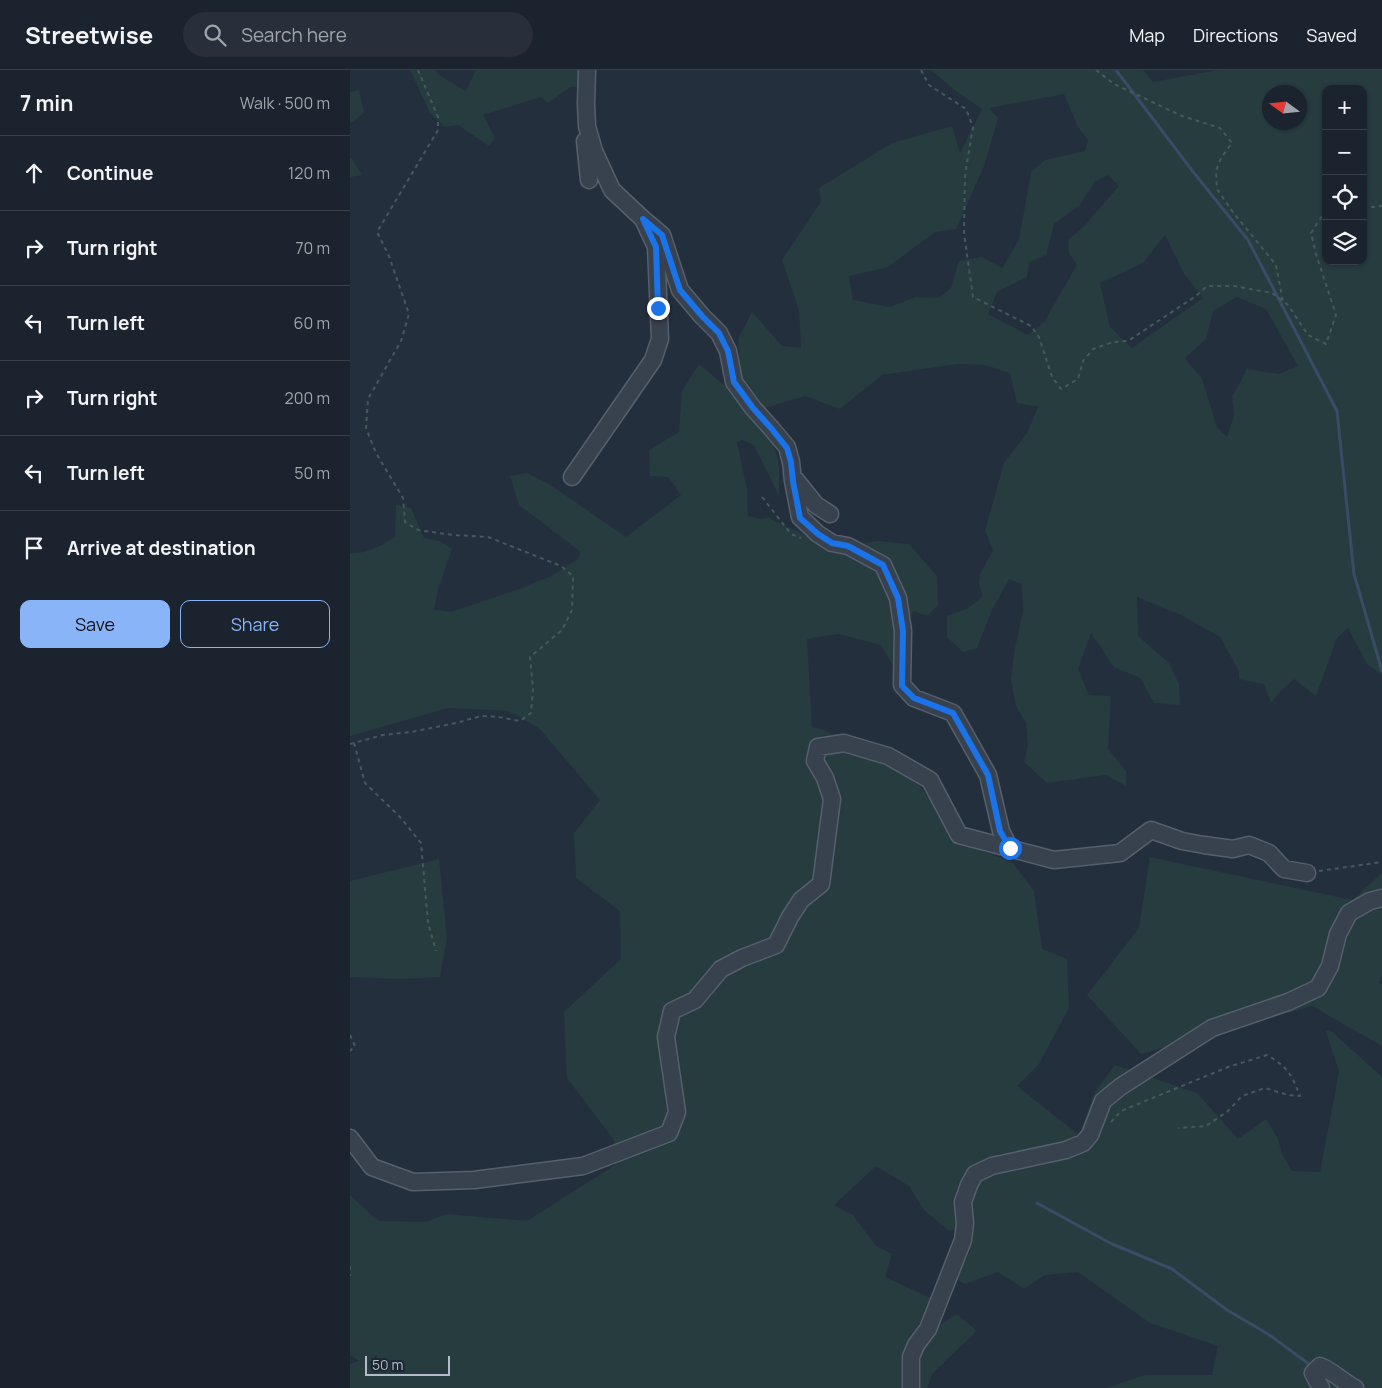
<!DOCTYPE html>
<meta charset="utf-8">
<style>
:root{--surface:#1b232e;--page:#282f3a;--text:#f1f3f6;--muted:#a0a4aa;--line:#39404a;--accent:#8ab4f8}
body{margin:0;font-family:Manrope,sans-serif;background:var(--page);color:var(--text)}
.controls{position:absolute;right:15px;top:15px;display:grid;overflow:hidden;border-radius:10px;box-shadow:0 1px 4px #0004}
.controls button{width:45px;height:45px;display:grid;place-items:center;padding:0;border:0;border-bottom:1px solid var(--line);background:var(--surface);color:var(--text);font:25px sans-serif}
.compass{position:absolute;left:912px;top:15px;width:45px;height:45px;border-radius:50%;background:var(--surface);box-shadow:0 1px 4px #0004;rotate:285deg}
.scale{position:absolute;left:15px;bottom:12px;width:85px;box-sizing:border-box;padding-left:5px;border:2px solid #b4bcc9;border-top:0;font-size:14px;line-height:18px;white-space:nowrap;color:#b4bcc9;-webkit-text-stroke:4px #1d2633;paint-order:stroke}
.stop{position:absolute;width:15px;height:15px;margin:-11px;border:4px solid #1a73e8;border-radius:50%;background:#fff}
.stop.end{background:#1a73e8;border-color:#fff;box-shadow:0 1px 5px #0008}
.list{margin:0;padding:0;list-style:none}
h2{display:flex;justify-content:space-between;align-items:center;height:65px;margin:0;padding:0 20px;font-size:21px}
h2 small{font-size:16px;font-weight:400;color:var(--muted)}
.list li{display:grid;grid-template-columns:32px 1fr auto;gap:15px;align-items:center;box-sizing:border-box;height:75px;padding:0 20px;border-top:1px solid var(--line)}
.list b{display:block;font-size:19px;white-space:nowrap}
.list em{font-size:16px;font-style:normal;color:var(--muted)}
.actions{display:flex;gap:10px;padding:15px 20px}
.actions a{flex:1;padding:11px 0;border:1px solid var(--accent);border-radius:10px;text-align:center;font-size:18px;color:var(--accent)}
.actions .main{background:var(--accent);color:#111}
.icon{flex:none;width:28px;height:28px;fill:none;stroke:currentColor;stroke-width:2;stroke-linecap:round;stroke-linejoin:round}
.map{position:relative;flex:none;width:1032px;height:1318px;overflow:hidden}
header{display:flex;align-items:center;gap:30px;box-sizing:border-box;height:70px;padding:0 25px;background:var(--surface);border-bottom:1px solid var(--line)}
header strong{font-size:24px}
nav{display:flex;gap:28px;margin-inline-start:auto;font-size:18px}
.search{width:350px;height:45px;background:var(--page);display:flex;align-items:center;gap:12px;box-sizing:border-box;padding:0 18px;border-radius:28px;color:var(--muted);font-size:19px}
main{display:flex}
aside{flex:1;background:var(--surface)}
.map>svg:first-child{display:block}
.green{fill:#263c3f;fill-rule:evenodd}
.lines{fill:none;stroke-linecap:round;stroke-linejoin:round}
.stream{stroke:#394c67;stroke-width:3}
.minor-casing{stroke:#565f6c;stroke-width:19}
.path{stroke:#44595c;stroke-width:2;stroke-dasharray:4 4;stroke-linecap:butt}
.minor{stroke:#38414e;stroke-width:16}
.route{stroke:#1a73e8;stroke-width:6}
</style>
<header>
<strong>Streetwise</strong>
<div class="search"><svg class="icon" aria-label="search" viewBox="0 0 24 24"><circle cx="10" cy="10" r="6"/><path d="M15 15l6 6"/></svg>Search here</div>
<nav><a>Map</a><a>Directions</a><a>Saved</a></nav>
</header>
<main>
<aside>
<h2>7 min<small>Walk · 500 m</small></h2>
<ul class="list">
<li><svg class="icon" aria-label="ahead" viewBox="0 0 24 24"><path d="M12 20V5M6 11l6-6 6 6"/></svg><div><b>Continue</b></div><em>120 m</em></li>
<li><svg class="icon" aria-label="right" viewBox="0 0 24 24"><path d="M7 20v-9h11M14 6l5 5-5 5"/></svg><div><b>Turn right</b></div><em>70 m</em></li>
<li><svg class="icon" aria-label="left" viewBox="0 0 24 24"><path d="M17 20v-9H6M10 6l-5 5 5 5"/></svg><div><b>Turn left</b></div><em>60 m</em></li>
<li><svg class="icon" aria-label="right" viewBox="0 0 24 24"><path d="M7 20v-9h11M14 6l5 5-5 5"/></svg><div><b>Turn right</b></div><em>200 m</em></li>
<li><svg class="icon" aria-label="left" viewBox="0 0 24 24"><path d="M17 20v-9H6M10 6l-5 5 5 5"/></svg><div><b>Turn left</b></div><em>50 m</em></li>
<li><svg class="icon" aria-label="arrive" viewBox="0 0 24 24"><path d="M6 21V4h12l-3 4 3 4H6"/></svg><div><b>Arrive at destination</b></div></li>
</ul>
<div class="actions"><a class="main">Save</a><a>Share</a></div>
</aside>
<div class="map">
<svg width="1032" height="1318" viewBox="0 0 1032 1318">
<rect width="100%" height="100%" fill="#242f3e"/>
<path class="green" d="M60,0H85L89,5L116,21L126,0H230L229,17H220L198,33L191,27L133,45L145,68L139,76L108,55L95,57L80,43Z
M581,0H793L803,12L868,0H1032V605L1017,594L998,558L987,568L966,626L944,609L928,624L921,633L914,614L889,609V601L870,567L833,546L787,527L788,566L819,593L829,614L830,635L804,633L790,608L764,597L741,563L728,599L739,625L761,626L758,679L776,701V716L756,705L697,713L674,692L678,675L676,653L666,636L661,609L665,578L673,541L672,514L659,509L642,540L627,578L613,582L597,567V546L618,538L633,526L629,514L630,504L643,480L635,461L654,393L677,363L688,337L667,333L660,303L635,295L607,294L532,305L490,339L455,326L415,338L391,311L388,269L402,242L432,276L451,278L449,240L432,190L471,132L469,118L542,73L602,56L610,83L632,39L607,22ZM976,19H1013V191H976ZM919,22H949V52H919ZM714,24L728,57L738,70L735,81L695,90L681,102L669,170L652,198L632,187L609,191L601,218L589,228L565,227L540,237L503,230L499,206L538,197L585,162L606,159L634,96L648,48L639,38ZM758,105L769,116L733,157L718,170L719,183L727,195L694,252L678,265L638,244L647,222L677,207L679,192L696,185L704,154L730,135L745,111ZM815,165L835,205L853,228L782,278L760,257L750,213L793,193ZM887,227L916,239L948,296L929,304L897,299L882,327L884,346L877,367L867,357L852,309L835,288L856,269L863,241Z
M9,20L14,43L0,54V22Z
M0,88L2,89L12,105L0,107Z
M349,294L380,320L417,356L426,382L429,396V426L404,375L392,370L387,372L397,420L398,446L411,449L419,448L485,479L527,471L559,474L587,506L588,535L577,546L563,541L543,596L531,575L488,564L457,569L462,657L474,660L564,708L582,732L606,770L663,793L684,821L692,879L717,889L719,938L689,994L667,1016L729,1065L745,1022L765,995L847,1023L888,1069L916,1049L928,1069L932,1084L942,1101L970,1102L989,1002L976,961L980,960L1032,1007V1318H755L796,1305H862L868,1276L800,1253L728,1202L695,1205L674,1219L648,1202L615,1214L606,1209L620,1181L610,1158L599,1161L574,1140L559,1116L526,1096L484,1135L503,1145L526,1176L542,1184L535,1207L583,1229L588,1256L607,1244L627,1261L582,1304L577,1318H0V1294L9,1291L0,1285V1125L28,1151L76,1152L96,1144L177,1151L265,1095L264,1070L217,1008L214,942L271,889L270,841L226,808L224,763L250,730L189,658L158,641L98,638L0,666V483C14,485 34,475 45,467L46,435L61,438L74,468L90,471L102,479L88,520L84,539L101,542L167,520L203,505L228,489L231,482L169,435L160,406L177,403L199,414L276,467L331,425L318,407L300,406L299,380L329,362L332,321Z
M800,787L1002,830L1032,803V905L1029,913L1032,914V976L962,936L791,984L737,925L789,858Z
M89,789L97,869L90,907L49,909L0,907V811Z"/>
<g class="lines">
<path class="stream" d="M766,0L844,103L898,170L987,341L1004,504L1032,601
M687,1133L760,1173L822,1199L877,1240L918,1264L963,1297"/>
<g class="minor-casing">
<path id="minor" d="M235,71L239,110
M293,149L312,165L330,220L352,246L369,263L378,281L384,312L403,338L421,358L437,377L441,392L443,411L450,447L468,464L482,473L498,476L533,495L548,528L553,561L552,615L564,628L603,643L638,705L651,761L660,779
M222,407L303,290L310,269L306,177L293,149L262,120L244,81L237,56L236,34L237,0
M445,409L466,435L480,444
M0,1068L22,1097L63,1112L124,1110L233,1096L319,1063L327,1042L316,967L322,941L345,930L371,899L392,888L426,875L440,847L451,830L471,814L482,729L475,708L465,691L468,677L494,673L538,686L580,710L609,765L704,790L770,783L801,760L832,771L854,775L883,779L899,775L919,783L934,799L957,803
M561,1318V1287L566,1275L578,1259L613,1170L615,1153L613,1132L619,1115L625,1104L642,1096L716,1080L733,1073L740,1065L753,1031L770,1017L862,958L938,932L968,918L980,896L988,864L999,843L1020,831L1032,828
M971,1318L963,1303L970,1296C983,1301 993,1312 1005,1318"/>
</g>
<path class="path" d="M571,0L579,15L616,39L623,57L615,105L614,163L623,227L681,256L689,267L702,307L711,319L728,309L733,291L743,279L763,272L778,271L846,226L857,216H884L922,223L938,235L958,265L976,274L986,245L966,184L961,163L974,143L976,142
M746,0L764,14L832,46L870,58L882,73L871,88L866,101L867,119L882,141L926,195L933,232
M1013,138L1032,136
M412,427L441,464L451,468
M4,673L15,713L50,747L71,773L78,853L86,881
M0,674L33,665L61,662L106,653L131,646L148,647L170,651L181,643L183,619L180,587L212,560L222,540L223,506L211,496L138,467L103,465L68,460L55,452L53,428L26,383L16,358L18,329L51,271L59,244L39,186L27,162L88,60V47L68,0
M969,801L1032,792
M0,965L5,976L0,981
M761,1052L771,1041L878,997L917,985C939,998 941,1004 950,1026L938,1025L915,1018L892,1026L878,1041L856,1056L828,1058
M0,1196V1206"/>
<use href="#minor" class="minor"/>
</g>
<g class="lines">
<path class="route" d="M308,238L306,177L293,149L312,165L330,220L352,246L369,263L378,281L384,312L403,338L421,358L437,378L441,392L443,411L450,448L468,464L482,473L498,476L533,495L548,528L553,561L552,616L564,628L603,643L638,705L650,761L660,778"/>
</g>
</svg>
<div class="controls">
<button>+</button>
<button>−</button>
<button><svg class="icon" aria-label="locate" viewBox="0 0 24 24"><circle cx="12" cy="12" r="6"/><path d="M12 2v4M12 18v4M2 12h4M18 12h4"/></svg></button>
<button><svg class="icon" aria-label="layers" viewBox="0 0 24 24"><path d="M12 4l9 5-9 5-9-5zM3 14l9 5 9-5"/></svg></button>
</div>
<svg class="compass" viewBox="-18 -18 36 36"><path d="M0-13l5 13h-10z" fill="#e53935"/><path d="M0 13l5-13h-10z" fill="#a0a4aa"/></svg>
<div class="scale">50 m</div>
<div class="stop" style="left:660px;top:778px"></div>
<div class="stop end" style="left:308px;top:238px"></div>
</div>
</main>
